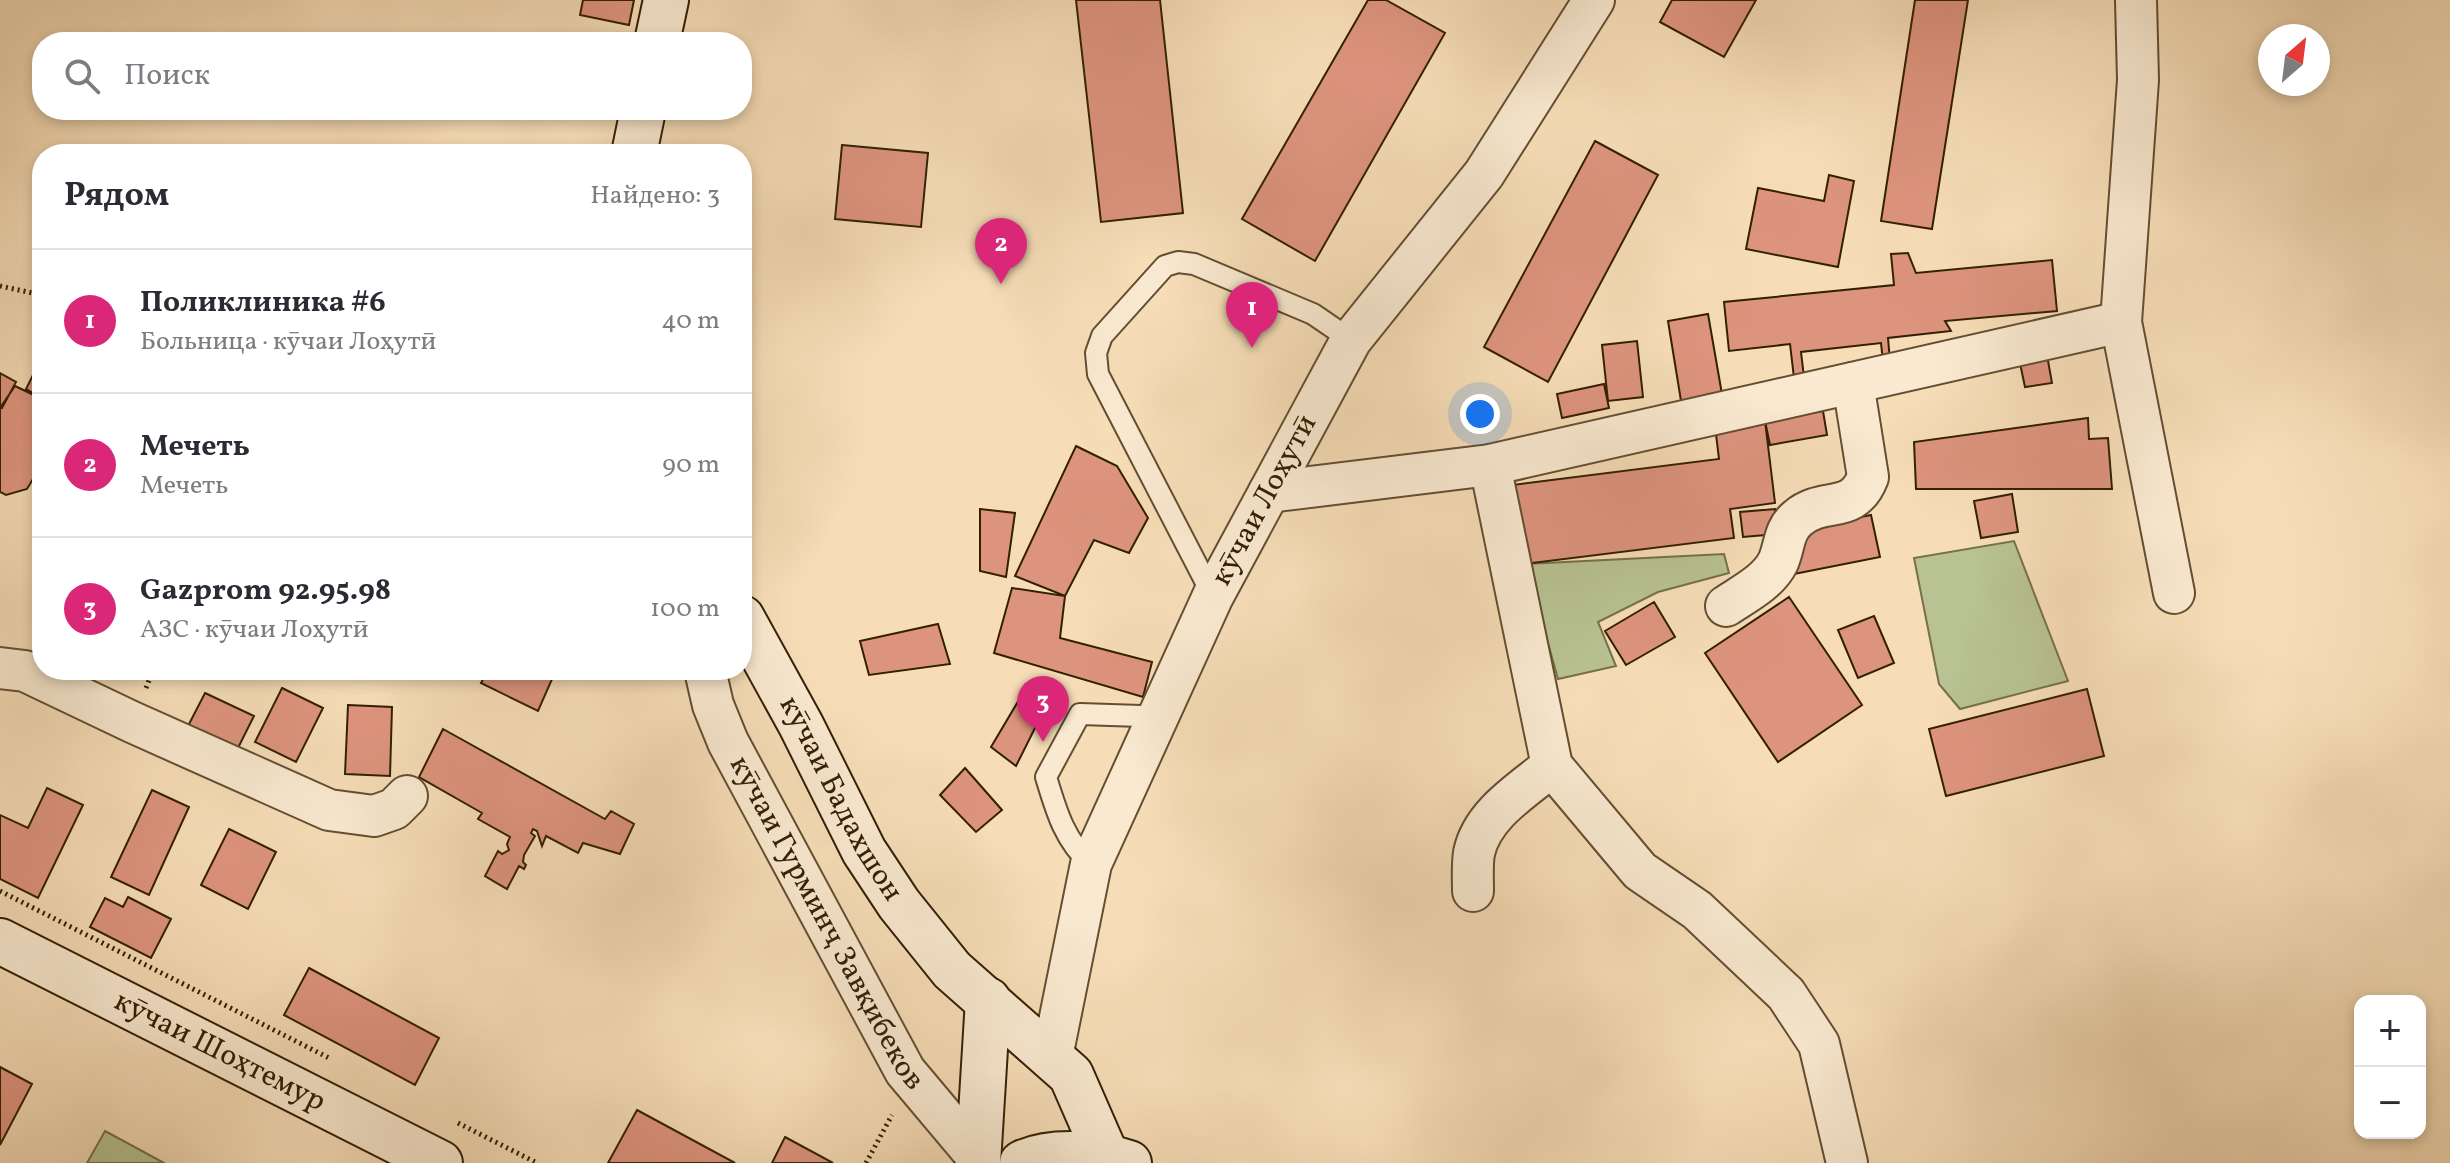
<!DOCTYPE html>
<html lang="ru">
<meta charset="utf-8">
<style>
:root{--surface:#fff;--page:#f2f2f3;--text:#2b2b33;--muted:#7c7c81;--line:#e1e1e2;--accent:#db2777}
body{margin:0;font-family:Vollkorn,serif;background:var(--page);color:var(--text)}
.controls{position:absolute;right:24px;bottom:24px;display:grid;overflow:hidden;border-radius:16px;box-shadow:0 4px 12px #0003}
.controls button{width:72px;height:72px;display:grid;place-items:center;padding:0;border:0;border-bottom:2px solid var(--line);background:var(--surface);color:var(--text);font:40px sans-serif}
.compass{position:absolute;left:2258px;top:24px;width:72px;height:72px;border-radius:50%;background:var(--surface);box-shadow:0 4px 12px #0003;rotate:28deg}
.you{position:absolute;left:1480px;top:414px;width:28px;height:28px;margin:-20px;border:6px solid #fff;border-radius:50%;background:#1a73e8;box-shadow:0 0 0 12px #1a73e833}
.badge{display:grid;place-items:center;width:52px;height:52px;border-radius:50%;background:var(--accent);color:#fff;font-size:26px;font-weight:700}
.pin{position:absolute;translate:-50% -66px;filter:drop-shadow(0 2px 4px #0008)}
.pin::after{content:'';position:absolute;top:42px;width:28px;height:24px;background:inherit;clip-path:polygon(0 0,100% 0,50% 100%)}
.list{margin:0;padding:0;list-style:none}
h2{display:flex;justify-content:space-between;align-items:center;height:104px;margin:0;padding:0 32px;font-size:34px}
h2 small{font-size:26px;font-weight:400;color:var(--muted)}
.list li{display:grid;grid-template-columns:52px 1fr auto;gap:24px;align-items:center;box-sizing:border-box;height:144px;padding:0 32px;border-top:2px solid var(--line)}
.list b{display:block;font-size:30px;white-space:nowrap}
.list p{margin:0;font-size:26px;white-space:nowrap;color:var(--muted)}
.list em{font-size:26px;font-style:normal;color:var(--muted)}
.icon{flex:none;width:44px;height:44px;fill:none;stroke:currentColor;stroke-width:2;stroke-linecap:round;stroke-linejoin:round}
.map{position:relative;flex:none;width:2450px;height:1163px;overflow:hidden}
.search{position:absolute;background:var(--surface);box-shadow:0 4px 12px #0003;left:32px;top:32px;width:720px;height:88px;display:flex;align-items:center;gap:20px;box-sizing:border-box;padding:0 28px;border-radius:32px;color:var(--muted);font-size:30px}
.panel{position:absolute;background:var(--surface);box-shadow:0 4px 12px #0003;left:32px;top:144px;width:720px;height:536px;border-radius:32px}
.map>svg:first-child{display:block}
.green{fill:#b8c292;stroke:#76704b;stroke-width:2}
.building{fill:#dd947e;stroke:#331f04;stroke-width:2}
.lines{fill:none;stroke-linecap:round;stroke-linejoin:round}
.lane-casing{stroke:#644e31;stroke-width:24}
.street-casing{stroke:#644e31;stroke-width:44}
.secondary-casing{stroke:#331f04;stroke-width:48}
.path{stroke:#331f04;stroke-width:5;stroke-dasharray:2 4;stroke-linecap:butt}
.lane{stroke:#f9e9d0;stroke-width:20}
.street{stroke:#f9e9d0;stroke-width:40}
.secondary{stroke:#f9e9d0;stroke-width:44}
.labels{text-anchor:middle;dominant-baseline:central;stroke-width:8;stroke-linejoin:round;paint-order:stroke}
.street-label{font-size:30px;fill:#331f04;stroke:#f9e9d0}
</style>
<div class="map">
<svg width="2450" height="1163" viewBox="0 0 2450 1163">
<rect width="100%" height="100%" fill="#f6ddb7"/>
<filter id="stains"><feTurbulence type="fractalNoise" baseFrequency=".0025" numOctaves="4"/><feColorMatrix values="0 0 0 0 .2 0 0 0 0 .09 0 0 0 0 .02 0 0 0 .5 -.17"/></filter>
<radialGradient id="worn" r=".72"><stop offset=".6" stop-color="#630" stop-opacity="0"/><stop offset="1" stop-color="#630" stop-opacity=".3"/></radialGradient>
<path class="green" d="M2014,541L2068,681L1960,709L1939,684L1914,558Z
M1724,554L1729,573L1658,592L1598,622L1616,666L1558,679L1526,564Z
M105,1131L164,1163H165H87Z"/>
<path class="building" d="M583,0H634L629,25L580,15Z
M1076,0H1160L1183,213L1101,222Z
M1368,0H1386L1445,33L1315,261L1242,219Z
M1672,0H1756L1724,57L1660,22Z
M1915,0H1968L1932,229L1881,221Z
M1595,141L1658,175L1548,382L1484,347Z
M842,145L928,153L921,227L835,219Z
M1829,175L1854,181L1838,267L1746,249L1758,188L1824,201Z
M1908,253L1916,273L2052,260L2057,311L1945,321L1951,331L1888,338L1890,361L1883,362L1881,343L1801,352L1804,377L1794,378L1790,344L1729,351L1724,302L1894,285L1891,254Z
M1708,314L1723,400L1682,407L1668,321Z
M1637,341L1643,397L1608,401L1602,345Z
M2045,344L2052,383L2025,387L2017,349Z
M42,357V398L26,389Z
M0,373L16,382L2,408L0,407Z
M1604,384L1609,408L1562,418L1557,394Z
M15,386L42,399V464L27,489L6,495L0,492V408Z
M1823,411L1827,435L1770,445L1765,421Z
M2088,418L2089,439L2108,438L2112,489H1916L1914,442Z
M1765,421L1775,503L1730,509L1734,538L1515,565L1505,486L1719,459L1715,426Z
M1076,446L1117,466L1148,518L1129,553L1094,540L1065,596L1015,576Z
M2012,494L2018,532L1981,538L1974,501Z
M980,509L1015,513L1006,577L980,571Z
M1775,509L1777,534L1743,537L1740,512Z
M1871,515L1880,557L1794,574L1798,529Z
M1012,588L1065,596L1060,638L1152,662L1143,697L994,653Z
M1789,597L1862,705L1778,762L1705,653Z
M1654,602L1675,637L1626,665L1605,631Z
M1874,616L1894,663L1858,678L1838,630Z
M938,624L950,664L869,675L860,641Z
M488,670H556L538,711L481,683Z
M282,688L323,708L296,762L255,742Z
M2087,689L2104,756L1946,796L1929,729Z
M205,693L254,716L237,750L188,726Z
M1023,693L1047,704L1016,766L991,747Z
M348,705L392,707L390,776L345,774Z
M443,729L605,819L611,811L634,824L620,854L583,843L578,853L546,836L542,846L537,831L533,829L531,833L535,836L524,855L523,862L526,865L524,869L519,866L507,889L485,876L498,851L502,854L509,850L507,844L510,837L478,819L482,813L419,777Z
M965,768L1002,810L976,832L940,795Z
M47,788L83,805L38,898L0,879V815L28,828Z
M152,790L189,807L149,895L111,877Z
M229,829L276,852L248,909L201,885Z
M128,897L171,919L151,958L90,927L105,898L123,907Z
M309,968L439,1038L415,1085L284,1015Z
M0,1067L32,1084L0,1145Z
M637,1110L735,1163H608Z
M785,1137L833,1163H772Z"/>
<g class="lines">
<g class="lane-casing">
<path id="lane" d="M1213,596L1098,374L1096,353L1102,336L1165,266L1178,262L1194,264L1313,314L1351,340
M1091,864C1064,840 1056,810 1046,777L1080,714L1141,716L1156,720"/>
</g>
<g class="street-casing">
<g id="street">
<path d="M2136,0L2138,80L2121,322L2174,593"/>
<path d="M1490,465L1552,766L1640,871L1697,910L1786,994L1819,1044L1847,1163"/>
<path d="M1269,492L1490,465L2121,322"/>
<path d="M1726,606C1744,594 1768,582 1778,562C1785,547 1783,530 1798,518C1824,496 1853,516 1868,477L1853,383"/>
<path d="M0,668L25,671L132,722L329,810L374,816L394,809L407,796"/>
<path id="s1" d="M705,670L713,705L728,742L905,1071L979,1159"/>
<path d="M1473,891C1473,879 1472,865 1474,853C1482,814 1523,790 1552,766"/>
<path id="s2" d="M1052,1057L1091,864L1213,596L1351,340L1484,174L1594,0"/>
</g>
</g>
<g class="secondary-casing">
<g id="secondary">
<path d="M657,42L666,0"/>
<path d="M634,154L643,110"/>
<path id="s3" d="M742,618L801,725L864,851L899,904L952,970L1071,1075L1106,1155"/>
<path id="s4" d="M0,941L440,1163"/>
<path d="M978,1163L988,1000"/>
<path d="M1022,1163C1051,1149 1100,1153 1129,1163"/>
</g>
</g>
<path class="path" d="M0,286L42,295
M146,688L153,670
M0,891L331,1059
M458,1123L537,1163
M866,1163L892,1115"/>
<use href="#lane" class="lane"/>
<use href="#street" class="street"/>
<use href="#secondary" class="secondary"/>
</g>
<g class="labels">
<g class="street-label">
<text stroke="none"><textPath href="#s2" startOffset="600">кӯчаи Лоҳутӣ</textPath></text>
<text stroke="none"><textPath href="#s3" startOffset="206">кӯчаи Бадахшон</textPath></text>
<text stroke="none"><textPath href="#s1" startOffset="282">кӯчаи Гурминҷ Завқибеков</textPath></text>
<text stroke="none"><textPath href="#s4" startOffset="246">кӯчаи Шоҳтемур</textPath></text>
</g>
</g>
<rect width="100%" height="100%" filter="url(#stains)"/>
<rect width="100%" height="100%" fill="url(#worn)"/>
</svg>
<div class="controls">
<button>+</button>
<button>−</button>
</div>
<svg class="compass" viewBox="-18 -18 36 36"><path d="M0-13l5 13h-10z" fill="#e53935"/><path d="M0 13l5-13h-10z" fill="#7c7c81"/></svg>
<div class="you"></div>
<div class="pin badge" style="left:1252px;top:348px">1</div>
<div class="pin badge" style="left:1001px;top:284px">2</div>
<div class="pin badge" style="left:1043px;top:742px">3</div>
<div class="search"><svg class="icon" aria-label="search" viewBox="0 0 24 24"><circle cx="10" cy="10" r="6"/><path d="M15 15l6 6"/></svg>Поиск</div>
<section class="panel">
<h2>Рядом<small>Найдено: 3</small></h2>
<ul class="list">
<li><span class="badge">1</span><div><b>Поликлиника #6</b><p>Больница · кӯчаи Лоҳутӣ</p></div><em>40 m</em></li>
<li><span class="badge">2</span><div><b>Мечеть</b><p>Мечеть</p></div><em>90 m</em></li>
<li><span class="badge">3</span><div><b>Gazprom 92.95.98</b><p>АЗС · кӯчаи Лоҳутӣ</p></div><em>100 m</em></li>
</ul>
</section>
</div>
